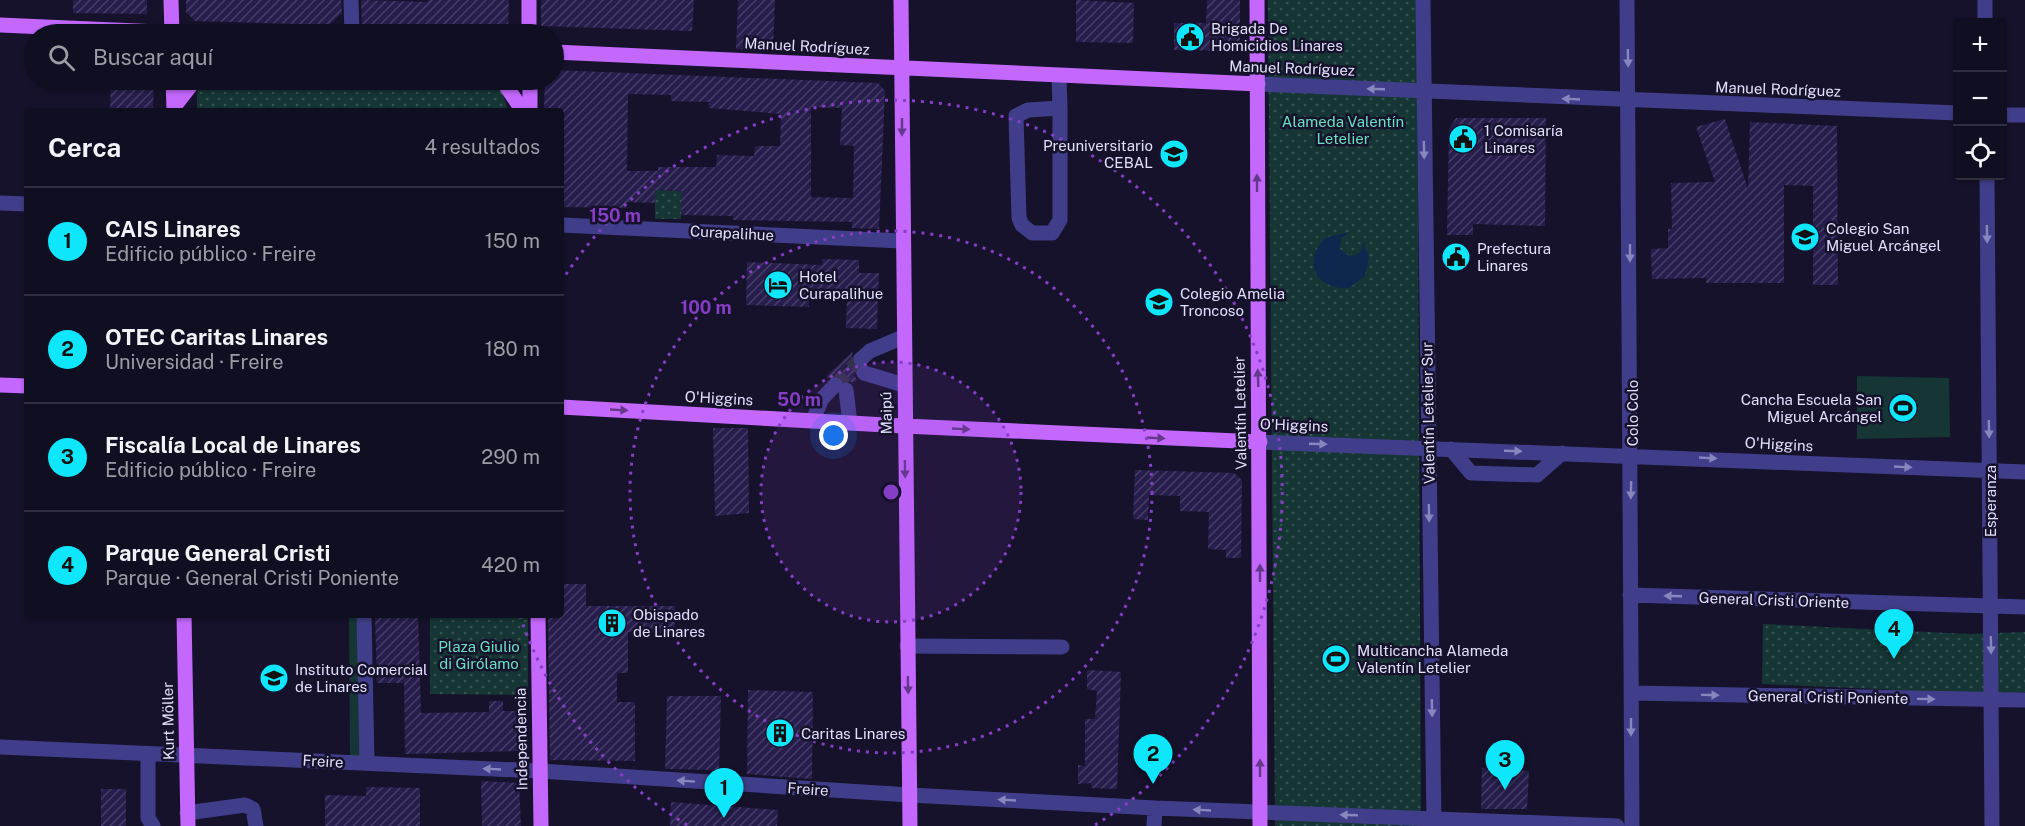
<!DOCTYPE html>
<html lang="es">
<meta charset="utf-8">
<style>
:root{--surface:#100e21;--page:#1e1c2e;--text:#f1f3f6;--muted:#9c9ca5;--line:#302e3f;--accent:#0de6fb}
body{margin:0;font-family:"Public Sans",sans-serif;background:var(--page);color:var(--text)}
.controls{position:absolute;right:18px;top:18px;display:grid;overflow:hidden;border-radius:6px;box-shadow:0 2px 4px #0004}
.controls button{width:54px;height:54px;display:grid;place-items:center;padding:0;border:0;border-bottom:2px solid var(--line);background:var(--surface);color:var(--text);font:30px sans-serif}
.you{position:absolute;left:834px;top:436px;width:21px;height:21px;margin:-15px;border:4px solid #fff;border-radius:50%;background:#1a73e8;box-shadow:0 0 0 9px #1a73e833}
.badge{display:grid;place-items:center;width:39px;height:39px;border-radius:50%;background:var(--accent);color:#111;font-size:20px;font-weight:700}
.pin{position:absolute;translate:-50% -50px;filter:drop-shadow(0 2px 3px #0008)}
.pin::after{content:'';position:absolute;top:32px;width:21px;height:18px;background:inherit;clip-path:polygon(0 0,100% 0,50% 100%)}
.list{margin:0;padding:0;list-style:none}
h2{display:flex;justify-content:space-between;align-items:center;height:78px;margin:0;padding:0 24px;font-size:26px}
h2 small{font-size:20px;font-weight:400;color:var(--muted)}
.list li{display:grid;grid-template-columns:39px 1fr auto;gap:18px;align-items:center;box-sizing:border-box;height:108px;padding:0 24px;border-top:2px solid var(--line)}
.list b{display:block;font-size:22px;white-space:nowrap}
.list p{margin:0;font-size:20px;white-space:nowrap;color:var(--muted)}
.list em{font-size:20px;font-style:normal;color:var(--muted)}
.icon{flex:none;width:33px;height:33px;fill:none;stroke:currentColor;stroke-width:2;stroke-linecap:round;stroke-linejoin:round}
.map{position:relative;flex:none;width:2025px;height:826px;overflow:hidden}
.search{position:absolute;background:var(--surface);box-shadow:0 2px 4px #0004;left:24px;top:24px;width:540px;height:66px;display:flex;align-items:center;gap:15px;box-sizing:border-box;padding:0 21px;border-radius:33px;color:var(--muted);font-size:22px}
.panel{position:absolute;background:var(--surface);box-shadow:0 2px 4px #0004;left:24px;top:108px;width:540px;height:510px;border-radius:6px}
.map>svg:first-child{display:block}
.grass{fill:#153635}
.park{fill:url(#park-dots)}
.water{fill:#0e274f}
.building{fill:url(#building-hatch);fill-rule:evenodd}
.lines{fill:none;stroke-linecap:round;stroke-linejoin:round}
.minor-tunnel{stroke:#34314c;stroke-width:15;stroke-dasharray:15 8;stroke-linecap:butt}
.minor{stroke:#403e8a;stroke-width:15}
.major{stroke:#c367fd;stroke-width:15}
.oneway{fill:#8886be}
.oneway2{fill:#64388a}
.ring{fill:none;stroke:#853ec5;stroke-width:3;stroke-dasharray:3 6}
.labels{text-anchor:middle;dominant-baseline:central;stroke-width:5;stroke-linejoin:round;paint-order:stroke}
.poi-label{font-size:15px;fill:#e1defe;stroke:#16122c;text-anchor:start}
.street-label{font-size:15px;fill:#e1defe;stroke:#16122c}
.park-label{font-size:15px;fill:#69e0c0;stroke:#16122c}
.centre{fill:#853ec5;stroke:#16122c;stroke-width:3}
.ring-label{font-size:18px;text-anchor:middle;font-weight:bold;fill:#853ec5;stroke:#16122c;stroke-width:5;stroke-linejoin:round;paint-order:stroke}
</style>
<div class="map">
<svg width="2025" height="826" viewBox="0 0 2025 826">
<defs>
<pattern id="park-dots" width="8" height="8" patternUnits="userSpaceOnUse" patternTransform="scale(1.5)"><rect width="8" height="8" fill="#153635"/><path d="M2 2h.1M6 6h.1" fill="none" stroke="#375353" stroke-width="1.8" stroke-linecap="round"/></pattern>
<pattern id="building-hatch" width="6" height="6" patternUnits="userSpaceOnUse" patternTransform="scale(1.5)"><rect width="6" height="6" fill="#271e4d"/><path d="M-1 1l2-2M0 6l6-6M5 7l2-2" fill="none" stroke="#463e68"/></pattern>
</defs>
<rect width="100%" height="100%" fill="#16122c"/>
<path class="grass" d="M1857,376L1949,378L1950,437L1857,439Z
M349,615H360L363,758L350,757Z"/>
<path class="park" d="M1268,0H1417L1421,826H1275Z
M204,80H490L503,94L508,111H197V92Z
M655,190L682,191L681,219H655Z
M430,615H528V695L430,694Z
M1763,624L1969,634L2025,632V692L1970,693L1762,684Z"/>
<path class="water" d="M1351,232L1341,238L1340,249L1349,256C1358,256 1364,251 1363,241L1369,257L1365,276L1349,288C1315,290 1301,260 1327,237Z"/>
<path class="building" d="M73,0H147V14L73,13Z
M186,0H341L342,13L329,25L195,21L186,12Z
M361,0L428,2V0H509L508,32L362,29Z
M541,0H694L692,31L541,26Z
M738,0H775L773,51L736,49Z
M1076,0L1134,3L1133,43L1076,42Z
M1207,0H1240V51L1174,50V23H1206Z
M554,70L878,83L885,91L879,229L852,228V222L733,220V216L681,215L682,191L655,190V203L627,202V208L561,207V111L544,110L545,80H554ZM628,94L671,95V101L709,102V108L781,114L780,146H755L754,156L717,155L716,167H658V171H627ZM811,107L842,108L840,145L854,146L853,198L811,197Z
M111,80H154L153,109L110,111Z
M1456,118H1546L1545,226L1473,224V235H1447L1449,129Z
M1725,119L1748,189L1750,122L1837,126L1838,285H1813V186L1784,185V283H1706V278L1652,279L1651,249L1668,248V229H1672L1671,183L1715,182L1696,127Z
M822,259L859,260V273H879L877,329L846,328L847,293L809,291V307L746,305L747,262L822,265Z
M853,351L851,360L856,367L854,375L857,380L853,383L837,375L828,378L826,376Z
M713,428H748L749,513L715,516Z
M1135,470L1234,473L1242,480L1241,558H1226V550L1208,549L1209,512L1180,511V496L1149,495L1148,520L1133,519Z
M561,584H586V606H675V633L628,632V673H617V702H635V761L550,760L548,615H561Z
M375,615H418L421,713L489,712V701H503V711H519L520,751L405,754L404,683H377Z
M1087,670L1121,672L1117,789L1091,788V783L1078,784V765L1085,766V719H1095L1097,691L1087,689Z
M748,690L813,692L812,779L747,774Z
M667,696H721L719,770L665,769Z
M1482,768L1529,771L1527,809H1481Z
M481,781L519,783L521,826H482Z
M366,787L420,788V826H325V795L366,796Z
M101,789H126V826H101Z
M671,802L778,810L777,826H670Z"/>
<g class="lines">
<path class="minor-tunnel" d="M835,385L861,359"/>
<path class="minor" d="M351,0L352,34
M1423,0L1434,825
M1627,0L1632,826
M1985,0V22
M1059,76L1060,108V220L1052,233H1032L1022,225L1019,218L1016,116L1028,110L1060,108
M1258,84L1958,113
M2002,115H2025
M1987,176L1992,826
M0,203L27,204
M561,225L902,241
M861,359L870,351L903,337
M864,373L904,385
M846,390L850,423
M813,421L821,400L835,385
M1260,442L2025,472
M1451,449L1471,473L1537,475L1562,453
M1630,595L2025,607
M364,615L367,763
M907,646L1062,647
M1631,693L2025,700
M0,747L540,771L910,795L1155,808L1617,826
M148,754V818L153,826
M187,813L245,805L253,809L256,826
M1154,826L1155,808"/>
<path class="major" d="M171,0L172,34
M529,0V34
M901,0L910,826
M1257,0L1260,826
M0,25L205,34
M554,52L1258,84
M173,80L174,109
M502,80L523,111
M530,80V111
M174,107L195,80
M0,385L27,386
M561,407L904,426L1260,442
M184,615L188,826
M538,615L541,826"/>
</g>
<defs><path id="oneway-solid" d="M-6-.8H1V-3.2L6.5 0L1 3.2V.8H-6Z" transform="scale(1.5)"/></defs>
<g class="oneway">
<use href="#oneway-solid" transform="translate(1628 58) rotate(89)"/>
<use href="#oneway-solid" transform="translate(1376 89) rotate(-178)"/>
<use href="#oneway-solid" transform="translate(1571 99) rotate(-177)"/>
<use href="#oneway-solid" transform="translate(1424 150) rotate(89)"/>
<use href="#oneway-solid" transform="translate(1987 234) rotate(89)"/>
<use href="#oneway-solid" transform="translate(1630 253) rotate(90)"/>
<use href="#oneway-solid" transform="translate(1989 429) rotate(89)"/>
<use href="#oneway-solid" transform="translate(1318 444) rotate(2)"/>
<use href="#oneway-solid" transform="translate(1513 451) rotate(2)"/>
<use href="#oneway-solid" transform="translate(1708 458) rotate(3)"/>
<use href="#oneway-solid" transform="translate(1903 467) rotate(3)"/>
<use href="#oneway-solid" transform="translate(1631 490) rotate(91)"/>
<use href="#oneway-solid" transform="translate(1429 513) rotate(89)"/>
<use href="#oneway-solid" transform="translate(1673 596) rotate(-178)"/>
<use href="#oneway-solid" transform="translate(1991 645) rotate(89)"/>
<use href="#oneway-solid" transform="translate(1710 695) rotate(1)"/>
<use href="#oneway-solid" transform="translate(1926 699) rotate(1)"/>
<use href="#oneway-solid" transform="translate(1432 708) rotate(89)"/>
<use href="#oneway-solid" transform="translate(1631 727) rotate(90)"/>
<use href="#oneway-solid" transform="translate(492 769) rotate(-177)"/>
<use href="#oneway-solid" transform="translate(686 781) rotate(-176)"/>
<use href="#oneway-solid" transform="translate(1007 800) rotate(-177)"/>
<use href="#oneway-solid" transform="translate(1202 810) rotate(-177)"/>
<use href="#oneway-solid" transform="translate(1349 815) rotate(-178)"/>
</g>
<g class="oneway2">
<use href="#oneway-solid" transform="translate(902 127) rotate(90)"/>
<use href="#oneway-solid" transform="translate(1257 183) rotate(-90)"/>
<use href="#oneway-solid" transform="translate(1258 378) rotate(-92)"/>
<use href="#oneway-solid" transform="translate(619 410) rotate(3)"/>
<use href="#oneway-solid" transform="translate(961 429) rotate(3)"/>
<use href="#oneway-solid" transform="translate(1156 438) rotate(3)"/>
<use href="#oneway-solid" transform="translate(905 469) rotate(89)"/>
<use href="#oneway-solid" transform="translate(1260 573) rotate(-90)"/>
<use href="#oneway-solid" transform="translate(908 685) rotate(89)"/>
<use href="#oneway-solid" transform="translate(1260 768) rotate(-90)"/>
</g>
<circle cx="891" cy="492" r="130" fill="#853ec5" fill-opacity=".12"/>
<g class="ring">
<circle cx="891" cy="492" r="130"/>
<circle cx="891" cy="492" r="261"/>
<path d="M687 825A391 391 0 0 1 520 616M561 282A391 391 0 1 1 1095 825"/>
</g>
<defs>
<g id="civic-disc" transform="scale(1.5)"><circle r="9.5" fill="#0de6fb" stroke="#16122c"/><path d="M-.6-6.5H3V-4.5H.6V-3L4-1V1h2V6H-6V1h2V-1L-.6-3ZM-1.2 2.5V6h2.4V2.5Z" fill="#111"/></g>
<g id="school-disc" transform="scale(1.5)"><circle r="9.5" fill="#0de6fb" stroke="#16122c"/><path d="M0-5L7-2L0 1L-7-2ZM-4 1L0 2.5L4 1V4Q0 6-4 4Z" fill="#111"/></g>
<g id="hotel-disc" transform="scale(1.5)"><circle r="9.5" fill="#0de6fb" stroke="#16122c"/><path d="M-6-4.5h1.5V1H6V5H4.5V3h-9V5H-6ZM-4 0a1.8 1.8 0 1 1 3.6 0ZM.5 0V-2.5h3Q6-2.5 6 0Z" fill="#111"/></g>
<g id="stadium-disc" transform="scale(1.5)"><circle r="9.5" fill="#0de6fb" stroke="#16122c"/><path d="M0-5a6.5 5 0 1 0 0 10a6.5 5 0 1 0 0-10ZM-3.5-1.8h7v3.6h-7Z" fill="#111"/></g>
<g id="building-disc" transform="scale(1.5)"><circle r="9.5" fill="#0de6fb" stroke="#16122c"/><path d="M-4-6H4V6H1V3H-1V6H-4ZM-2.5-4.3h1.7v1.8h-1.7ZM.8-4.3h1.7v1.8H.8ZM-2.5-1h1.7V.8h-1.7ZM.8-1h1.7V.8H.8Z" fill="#111"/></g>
</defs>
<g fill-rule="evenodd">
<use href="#civic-disc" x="1190" y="37"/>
<use href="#civic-disc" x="1463" y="139"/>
<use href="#school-disc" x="1174" y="154"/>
<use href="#school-disc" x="1805" y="237"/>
<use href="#civic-disc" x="1456" y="257"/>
<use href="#hotel-disc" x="778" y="285"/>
<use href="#school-disc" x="1159" y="302"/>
<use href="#stadium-disc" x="1903" y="408"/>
<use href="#building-disc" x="612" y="623"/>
<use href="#stadium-disc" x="1336" y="659"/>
<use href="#school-disc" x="274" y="678"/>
<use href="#building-disc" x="780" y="733"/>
</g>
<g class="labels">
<g class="poi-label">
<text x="1211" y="28">Brigada De<tspan x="1211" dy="17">Homicidios Linares</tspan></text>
<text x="1484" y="130">1 Comisaría<tspan x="1484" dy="17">Linares</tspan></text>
<text x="1153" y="145" text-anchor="end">Preuniversitario<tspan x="1153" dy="17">CEBAL</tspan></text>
<text x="1826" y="228">Colegio San<tspan x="1826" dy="17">Miguel Arcángel</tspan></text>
<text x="1477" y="248">Prefectura<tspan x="1477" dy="17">Linares</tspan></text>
<text x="799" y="276">Hotel<tspan x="799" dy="17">Curapalihue</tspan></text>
<text x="1180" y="293">Colegio Amelia<tspan x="1180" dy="17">Troncoso</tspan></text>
<text x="1882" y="399" text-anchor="end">Cancha Escuela San<tspan x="1882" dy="17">Miguel Arcángel</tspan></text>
<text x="633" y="614">Obispado<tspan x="633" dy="17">de Linares</tspan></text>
<text x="1357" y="650">Multicancha Alameda<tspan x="1357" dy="17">Valentín Letelier</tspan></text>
<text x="295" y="669">Instituto Comercial<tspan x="295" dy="17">de Linares</tspan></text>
<text x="801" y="733">Caritas Linares</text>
</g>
<g class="street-label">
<text transform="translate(807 46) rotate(3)">Manuel Rodríguez</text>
<text transform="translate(1292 68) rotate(2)">Manuel Rodríguez</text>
<text transform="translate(1778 89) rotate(2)">Manuel Rodríguez</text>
<text transform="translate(732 233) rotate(3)">Curapalihue</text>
<text transform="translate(719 398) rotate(3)">O'Higgins</text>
<text transform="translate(886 413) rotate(-91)">Maipú</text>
<text transform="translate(1240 413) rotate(-91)">Valentín Letelier</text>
<text transform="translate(1428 413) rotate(-91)">Valentín Letelier Sur</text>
<text transform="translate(1632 413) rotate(-90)">Colo Colo</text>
<text transform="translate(1294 425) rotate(2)">O'Higgins</text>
<text transform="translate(1779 444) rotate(3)">O'Higgins</text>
<text transform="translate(1990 501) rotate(-90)">Esperanza</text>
<text transform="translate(1774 600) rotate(2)">General Cristi Oriente</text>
<text transform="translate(1828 697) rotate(1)">General Cristi Poniente</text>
<text transform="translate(168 721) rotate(-91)">Kurt Möller</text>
<text transform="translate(521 739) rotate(-91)">Independencia</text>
<text transform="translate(323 761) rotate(3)">Freire</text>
<text transform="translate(808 789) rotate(4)">Freire</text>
</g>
<g class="park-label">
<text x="1343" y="121">Alameda Valentín<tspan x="1343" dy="17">Letelier</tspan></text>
<text x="479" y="646">Plaza Giulio<tspan x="479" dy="17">di Girólamo</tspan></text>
</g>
</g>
<circle cx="891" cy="492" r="9" class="centre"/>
<g class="ring-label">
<text x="615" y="222">150 m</text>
<text x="706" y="314">100 m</text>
<text x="799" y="406">50 m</text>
</g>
</svg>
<div class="controls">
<button>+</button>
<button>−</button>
<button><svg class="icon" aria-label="locate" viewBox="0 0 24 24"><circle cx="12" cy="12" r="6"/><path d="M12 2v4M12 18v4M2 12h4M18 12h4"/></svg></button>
</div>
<div class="you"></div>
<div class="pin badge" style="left:724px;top:818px">1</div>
<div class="pin badge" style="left:1153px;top:784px">2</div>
<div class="pin badge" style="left:1505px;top:790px">3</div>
<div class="pin badge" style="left:1894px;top:659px">4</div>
<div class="search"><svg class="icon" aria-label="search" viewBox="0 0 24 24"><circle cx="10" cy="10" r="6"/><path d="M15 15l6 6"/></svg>Buscar aquí</div>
<section class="panel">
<h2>Cerca<small>4 resultados</small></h2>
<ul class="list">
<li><span class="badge">1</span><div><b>CAIS Linares</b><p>Edificio público · Freire</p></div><em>150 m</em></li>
<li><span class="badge">2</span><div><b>OTEC Caritas Linares</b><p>Universidad · Freire</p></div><em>180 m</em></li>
<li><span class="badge">3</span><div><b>Fiscalía Local de Linares</b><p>Edificio público · Freire</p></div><em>290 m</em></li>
<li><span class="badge">4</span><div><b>Parque General Cristi</b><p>Parque · General Cristi Poniente</p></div><em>420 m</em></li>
</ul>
</section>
</div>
